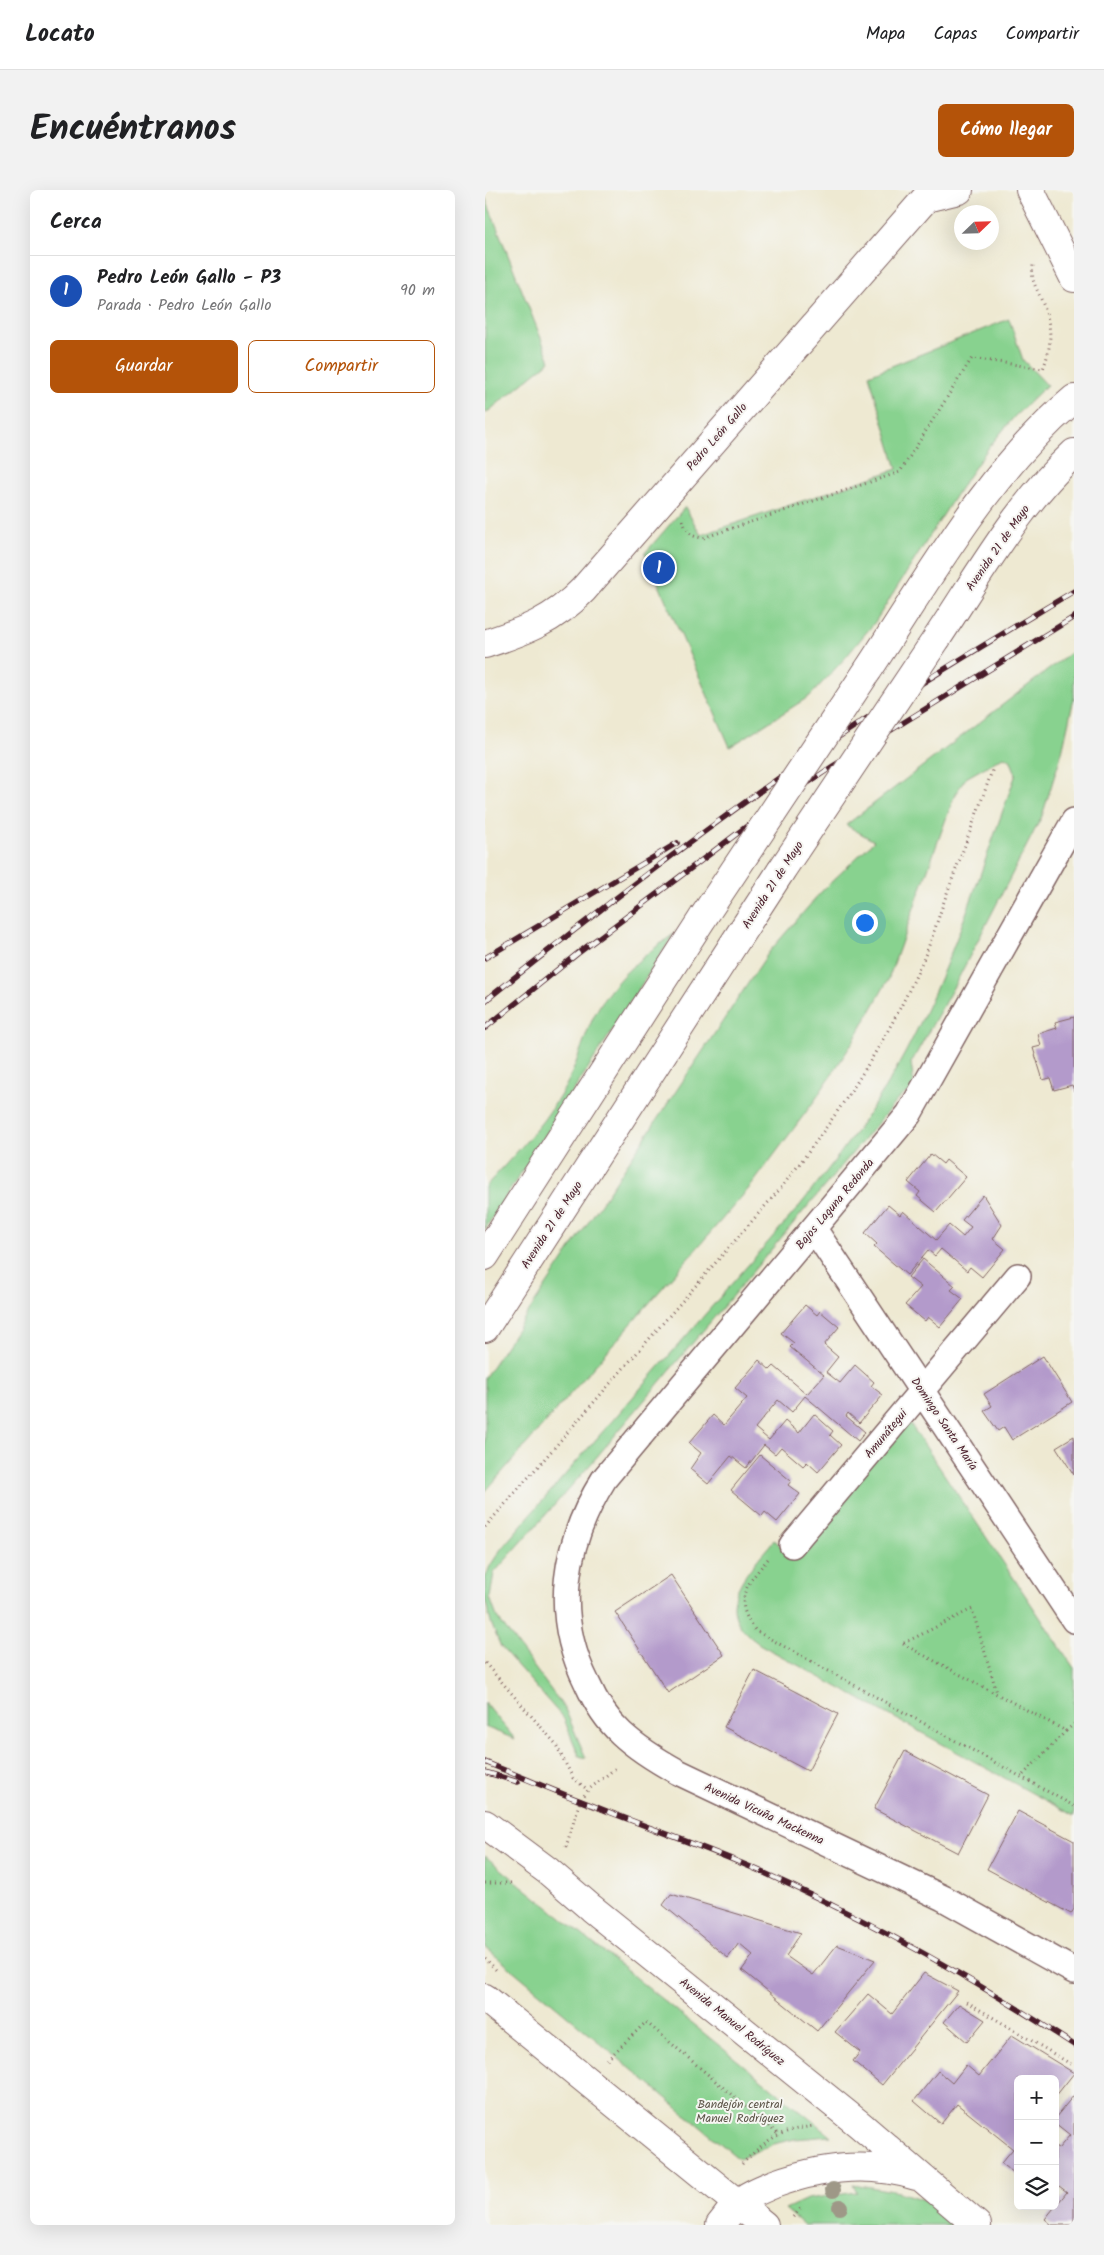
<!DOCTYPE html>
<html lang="es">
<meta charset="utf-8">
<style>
:root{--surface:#fff;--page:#f2f2f2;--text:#202124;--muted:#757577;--line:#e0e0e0;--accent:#b45309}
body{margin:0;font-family:Kalam,sans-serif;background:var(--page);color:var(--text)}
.controls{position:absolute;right:15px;bottom:15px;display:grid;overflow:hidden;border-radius:8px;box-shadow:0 5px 20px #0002}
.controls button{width:45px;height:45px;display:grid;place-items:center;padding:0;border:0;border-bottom:1px solid var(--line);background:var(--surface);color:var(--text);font:25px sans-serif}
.compass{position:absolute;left:469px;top:15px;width:45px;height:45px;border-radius:50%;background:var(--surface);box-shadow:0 5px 20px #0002;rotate:67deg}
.you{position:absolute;left:379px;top:732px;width:18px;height:18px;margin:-12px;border:4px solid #fff;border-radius:50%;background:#1a73e8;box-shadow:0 0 0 8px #1a73e833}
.badge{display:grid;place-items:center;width:32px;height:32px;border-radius:50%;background:var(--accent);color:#fff;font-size:16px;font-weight:700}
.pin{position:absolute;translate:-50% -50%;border:2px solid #fff;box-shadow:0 1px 5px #0006}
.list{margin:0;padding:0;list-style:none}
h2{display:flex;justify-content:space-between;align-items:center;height:65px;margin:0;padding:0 20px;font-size:21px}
h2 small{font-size:16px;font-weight:400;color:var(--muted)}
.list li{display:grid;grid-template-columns:32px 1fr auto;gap:15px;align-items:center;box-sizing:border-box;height:70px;padding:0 20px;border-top:1px solid var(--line)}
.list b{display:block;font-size:19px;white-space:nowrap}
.list p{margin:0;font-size:16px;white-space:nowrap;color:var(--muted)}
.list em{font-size:16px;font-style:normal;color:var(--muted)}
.actions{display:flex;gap:10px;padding:15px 20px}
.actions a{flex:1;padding:11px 0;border:1px solid var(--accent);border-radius:8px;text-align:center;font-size:18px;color:var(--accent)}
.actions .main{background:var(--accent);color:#fff}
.icon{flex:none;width:28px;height:28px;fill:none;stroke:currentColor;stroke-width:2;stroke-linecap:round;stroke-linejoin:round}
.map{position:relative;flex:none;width:589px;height:2035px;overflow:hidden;border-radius:8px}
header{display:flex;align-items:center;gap:30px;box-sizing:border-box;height:70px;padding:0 25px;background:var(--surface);border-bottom:1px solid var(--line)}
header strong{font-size:24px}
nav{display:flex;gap:28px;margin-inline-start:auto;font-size:18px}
.intro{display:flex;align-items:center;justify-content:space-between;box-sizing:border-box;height:120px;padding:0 30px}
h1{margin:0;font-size:35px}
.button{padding:12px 22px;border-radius:8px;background:var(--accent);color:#fff;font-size:18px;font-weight:700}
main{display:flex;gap:30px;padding:0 30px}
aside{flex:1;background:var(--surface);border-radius:8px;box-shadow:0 5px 20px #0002}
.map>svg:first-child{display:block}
.green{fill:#88d28f;stroke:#69785d}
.building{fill:#b39acb}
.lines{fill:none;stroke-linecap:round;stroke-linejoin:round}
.street-casing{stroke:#836665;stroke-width:28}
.secondary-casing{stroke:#836665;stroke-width:30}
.primary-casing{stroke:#836665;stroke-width:30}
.path{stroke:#836665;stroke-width:3;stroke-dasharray:1 4;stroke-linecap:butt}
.street{stroke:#fff;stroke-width:25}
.secondary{stroke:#fff;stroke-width:28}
.primary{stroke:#fff;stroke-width:28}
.rail-casing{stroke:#4a1f2b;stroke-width:5.5}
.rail{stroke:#f6f6f2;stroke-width:4;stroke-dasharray:11;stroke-linecap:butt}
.primary-bridge-casing{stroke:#836665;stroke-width:30;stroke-linecap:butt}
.primary-bridge{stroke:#fff;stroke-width:28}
.tree{fill:#9e9887}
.labels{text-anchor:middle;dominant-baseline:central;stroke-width:4;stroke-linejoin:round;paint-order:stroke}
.street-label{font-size:12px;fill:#4a1f2b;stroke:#f6f6f2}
.park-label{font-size:12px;fill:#5d5549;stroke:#f6f6f2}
</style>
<header>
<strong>Locato</strong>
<nav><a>Mapa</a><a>Capas</a><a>Compartir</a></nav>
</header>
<div class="intro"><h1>Encuéntranos</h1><a class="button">Cómo llegar</a></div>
<main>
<aside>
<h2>Cerca<small></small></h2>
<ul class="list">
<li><span class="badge" style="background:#1a4fb4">1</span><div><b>Pedro León Gallo - P3</b><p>Parada · Pedro León Gallo</p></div><em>90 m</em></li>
</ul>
<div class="actions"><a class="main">Guardar</a><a>Compartir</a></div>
</aside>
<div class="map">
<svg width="589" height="2035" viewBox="0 0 589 2035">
<rect width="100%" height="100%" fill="#f6f6f2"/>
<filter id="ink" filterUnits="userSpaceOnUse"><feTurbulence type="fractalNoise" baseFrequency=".02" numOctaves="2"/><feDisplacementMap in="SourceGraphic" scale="10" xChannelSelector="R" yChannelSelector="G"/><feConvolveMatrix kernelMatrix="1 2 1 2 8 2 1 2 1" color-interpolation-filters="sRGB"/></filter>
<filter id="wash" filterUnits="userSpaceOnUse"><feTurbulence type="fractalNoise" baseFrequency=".0096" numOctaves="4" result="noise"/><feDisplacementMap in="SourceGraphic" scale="20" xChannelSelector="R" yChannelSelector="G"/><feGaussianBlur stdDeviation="1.12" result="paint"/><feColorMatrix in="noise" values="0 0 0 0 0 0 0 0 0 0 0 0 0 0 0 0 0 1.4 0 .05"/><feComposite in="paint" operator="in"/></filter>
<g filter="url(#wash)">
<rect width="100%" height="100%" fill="#eee9d2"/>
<path class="green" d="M0,7L65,171L0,224Z
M524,129L538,170L562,195L529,227L504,257L476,297L390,432L361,467L325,506L245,557L160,363L200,317L216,345L412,279L384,185Z
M589,460V508L577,562L557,626L474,787L426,873L430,903H421L413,909L105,1275L9,1383L5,1408L12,1427L80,1519L101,1568L94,1566L79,1529L16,1457L6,1433L0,1409V1389L5,1376L16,1359L45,1325L312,1019C351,970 391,918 420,863C467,775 497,677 531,584L525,569L518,567L481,588L470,604L403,790L368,852L330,910L266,996L0,1302V1187L284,762L337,701L389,651L361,635Z
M189,744L0,1039V997C27,967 54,940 75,906C91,881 96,854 108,828C126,791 156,767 189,744Z
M418,1223L589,1478V1626L276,1455C222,1420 261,1384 289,1350L302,1361Z
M0,1513L30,1549L0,1537Z
M0,1666L346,1946L310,1949L288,1954L254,1969L0,1757Z
M368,1994L414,2002L445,2012L473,2035H319L300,2019L322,2009L372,2002Z"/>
<g id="blocks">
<path class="building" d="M589,827V901L587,895L569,900L565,888L558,890L548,858L556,856L553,844L572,838L570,832Z
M446,964L458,974L461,970L481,987L451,1022L432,1006L435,1002L423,992Z
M498,1005L517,1035L508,1049L520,1059L497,1087L485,1077L482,1081L456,1059L450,1066L443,1060L422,1085L389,1057L392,1054L380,1043L403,1015L415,1025L418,1021L451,1050L464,1035L478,1047L486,1037L477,1030Z
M438,1069L470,1096L466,1100L478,1109L455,1137L443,1127L440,1131L420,1115L436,1097L423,1087Z
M320,1115L332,1125L335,1121L354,1137L339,1155L353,1167L341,1182L355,1193L370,1175L389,1192L386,1196L398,1205L374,1233L363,1223L361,1226L380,1242L373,1251L320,1206L307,1222L293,1210L270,1238L284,1250L300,1231L314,1243L329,1224L348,1241L345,1245L356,1255L333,1282L322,1272L318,1276L296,1257L290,1264L279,1255L261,1278L246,1266L223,1294L205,1279L216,1263L204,1253L228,1225L239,1235L262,1208L250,1198L274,1170L285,1180L289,1176L322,1204L339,1185L305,1157L309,1153L296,1143Z
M558,1166L587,1212L527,1250L519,1237L513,1241L499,1221L507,1216L499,1204Z
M589,1246V1285L571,1257Z
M275,1265L306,1291L303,1295L315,1304L292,1332L280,1322L277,1326L246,1300Z
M186,1385L239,1465L183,1503L130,1422Z
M269,1480L353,1524L323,1581L239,1537Z
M420,1561L503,1605L473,1663L389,1619Z
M533,1621L589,1651V1719L586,1724L502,1679Z
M186,1704L316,1743L301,1766L328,1785L352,1755L390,1770L332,1841L257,1780L268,1765L254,1753L243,1768L178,1715Z
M439,1783L473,1801L397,1895L368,1871L375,1862L350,1842L383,1804L407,1824Z
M474,1814L500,1830L482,1852L459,1832Z
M527,1845L589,1883L570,1907V1889H533V1986L516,1973L528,1959L472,1914L456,1934L429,1911L453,1881L467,1893L481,1875L494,1886Z
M589,1905V2035H567L560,2029L582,2002L574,1996L570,2000V1957L573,1959L585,1945L570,1933V1928Z"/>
</g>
</g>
<g filter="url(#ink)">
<use href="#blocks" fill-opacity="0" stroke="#836665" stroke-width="1"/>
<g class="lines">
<g class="street-casing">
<path id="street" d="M589,631L424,924L119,1289C79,1353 67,1424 102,1493C110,1511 122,1530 136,1543C153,1559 173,1571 193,1582L458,1708L589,1781
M329,1039L589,1430
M307,1355L533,1086"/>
</g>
<g class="secondary-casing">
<path id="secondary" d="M545,0L589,88
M441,8L474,0
M0,454C40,441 68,431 98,400L441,8L445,0
M0,1634L63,1681L106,1718L374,1934L492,2035
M0,1808L279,2035
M235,2035C241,2028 246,2020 252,2014C262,2005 277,1999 289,1994C336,1977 384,1971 431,1986"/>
</g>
<g class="primary-casing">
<path id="primary" d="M452,448C494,385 533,315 589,263
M383,480C444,388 504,280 589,209
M0,1066L219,726
M0,1138L296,681"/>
</g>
<path class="path" d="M198,330C201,342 206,347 218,348L415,282L487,168L558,179C568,153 567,135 556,109C550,94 546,92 548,75
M0,1337L295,999C350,929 402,853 438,770C447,750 453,728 461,706C477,663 493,621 508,578
M283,1369C262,1394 246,1410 271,1441L589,1616
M419,1453L487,1419L512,1503
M418,1454L581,1541L536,1587
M0,1473L70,1553L88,1588L103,1600
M581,1541L589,1534
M81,1657L95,1611L103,1600L132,1577
M0,1693H29
M0,1768L11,1780
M482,1812L589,1876
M122,1870L161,1832L294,1945
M257,1974C282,1949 293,1941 329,1936
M308,2027L317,2017"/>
<use href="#street" class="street"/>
<use href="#secondary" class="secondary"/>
<use href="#primary" class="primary"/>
<g class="rail-casing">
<path id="rail" d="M0,768L192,653
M0,811C118,716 238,624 364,540C437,491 514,446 589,401
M0,838L92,764L290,615L348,576L589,427
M0,1572C36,1587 72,1602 109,1616C164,1638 220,1657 275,1681C384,1730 489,1789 589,1855
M0,1582L33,1592"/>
</g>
<use href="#rail" class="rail"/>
<g class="primary-bridge-casing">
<path id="primary-bridge" d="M296,681L452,448
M219,726L383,480"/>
</g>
<use href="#primary-bridge" class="primary-bridge"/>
</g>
<g class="tree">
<circle cx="348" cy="2000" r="8"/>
<circle cx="355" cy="2017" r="8"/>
</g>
</g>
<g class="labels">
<g class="street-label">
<text transform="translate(232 247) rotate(-49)">Pedro León Gallo</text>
<text transform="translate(513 358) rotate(-55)">Avenida 21 de Mayo</text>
<text transform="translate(288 695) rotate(-57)">Avenida 21 de Mayo</text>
<text transform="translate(350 1014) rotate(-50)">Bajos Laguna Redonda</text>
<text transform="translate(67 1035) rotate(-57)">Avenida 21 de Mayo</text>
<text transform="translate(459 1234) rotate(56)">Domingo Santa María</text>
<text transform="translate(401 1244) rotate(-50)">Amunátegui</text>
<text transform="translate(279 1624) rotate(25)">Avenida Vicuña Mackenna</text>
<text transform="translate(247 1832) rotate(39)">Avenida Manuel Rodríguez</text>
</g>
<g class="park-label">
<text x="255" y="1914">Bandejón central<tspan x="255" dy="14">Manuel Rodríguez</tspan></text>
</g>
</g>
</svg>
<div class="controls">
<button>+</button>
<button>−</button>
<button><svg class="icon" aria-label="layers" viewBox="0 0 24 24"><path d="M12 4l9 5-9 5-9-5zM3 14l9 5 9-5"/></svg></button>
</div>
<svg class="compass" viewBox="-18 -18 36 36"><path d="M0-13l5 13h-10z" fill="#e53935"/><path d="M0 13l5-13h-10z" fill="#757577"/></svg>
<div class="you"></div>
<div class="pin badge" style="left:174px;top:378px;background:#1a4fb4">1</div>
</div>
</main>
